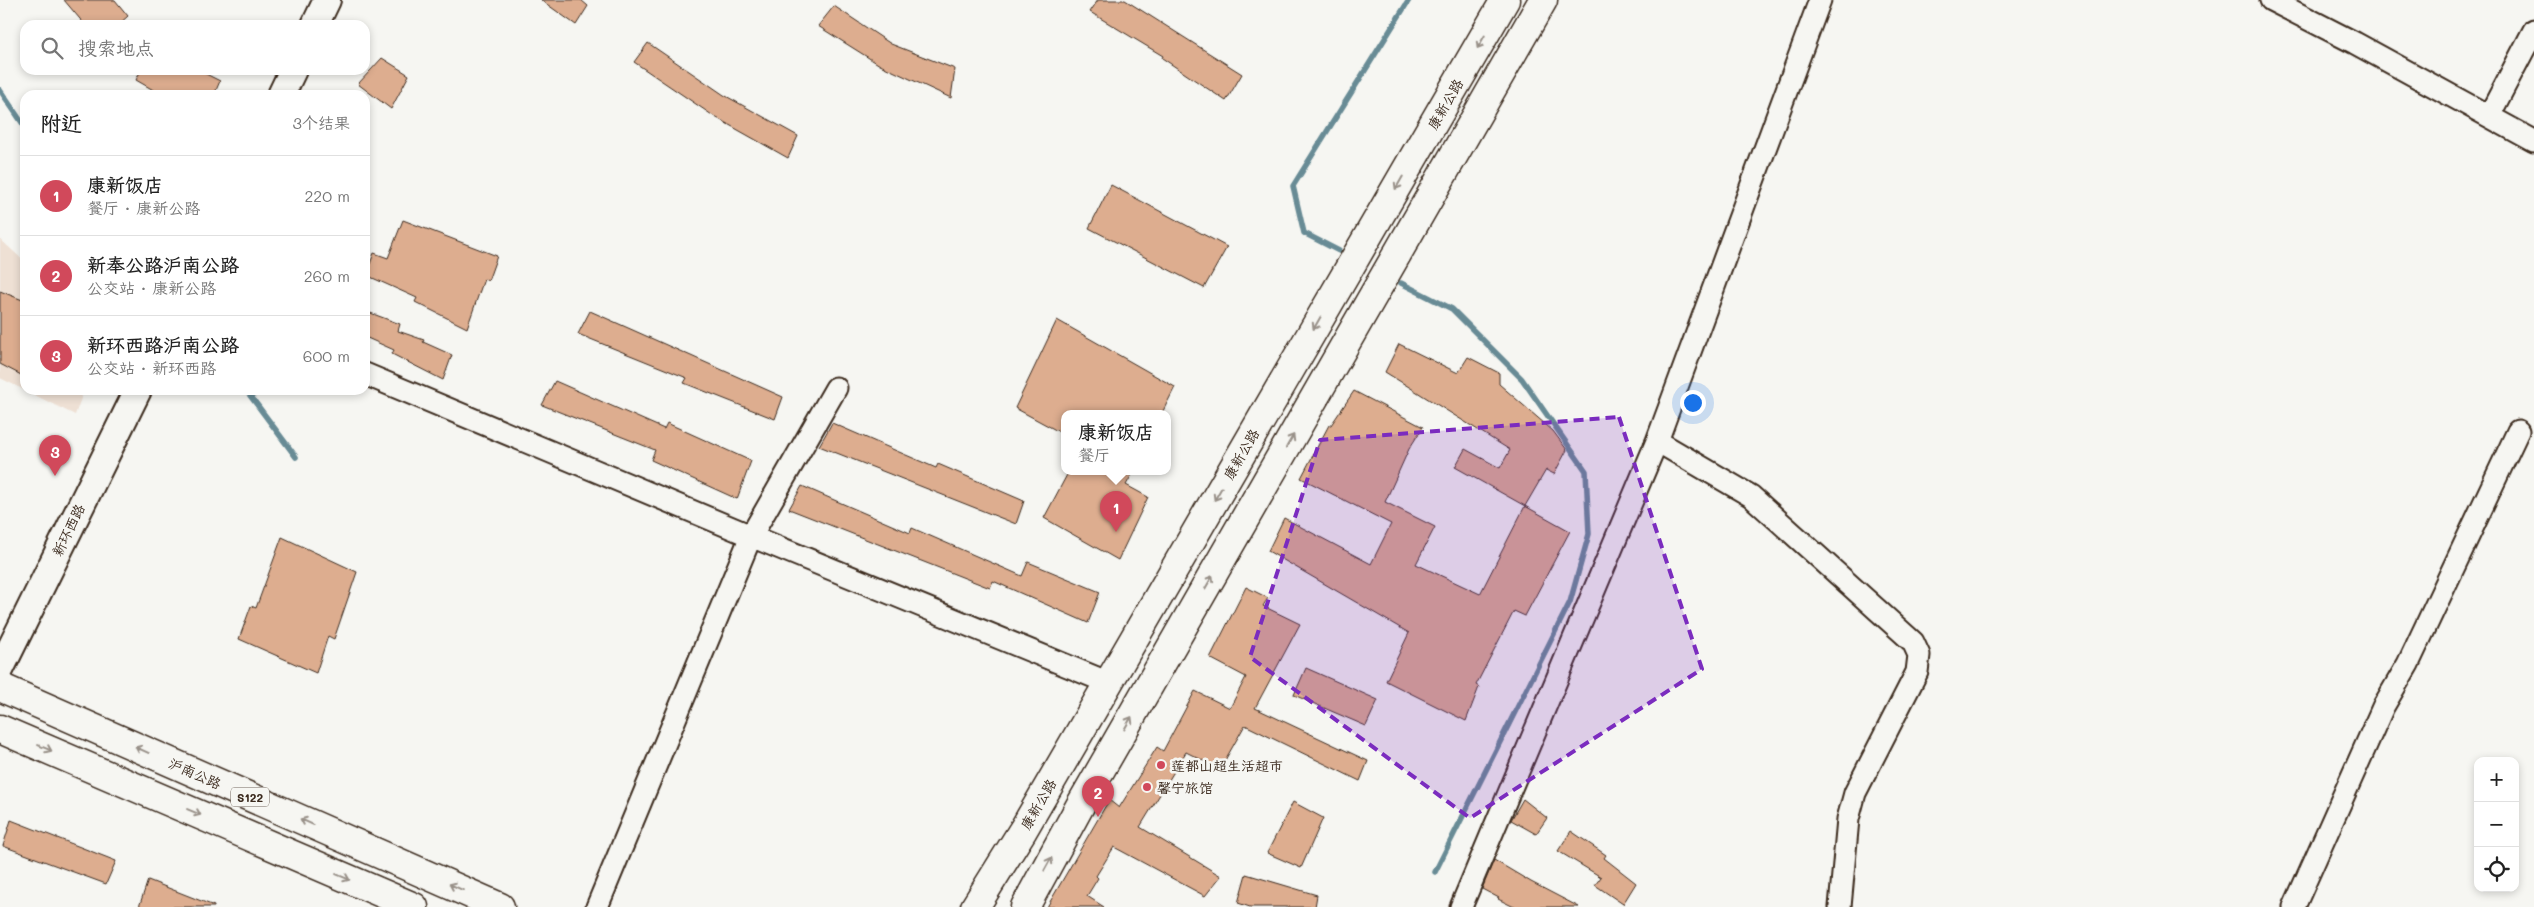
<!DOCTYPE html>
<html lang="zh">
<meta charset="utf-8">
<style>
:root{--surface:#fff;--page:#f2f2f2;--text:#222;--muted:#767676;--line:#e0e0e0;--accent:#d1495b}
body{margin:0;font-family:Mali,"LXGW WenKai TC",sans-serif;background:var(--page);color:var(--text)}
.controls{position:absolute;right:15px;bottom:15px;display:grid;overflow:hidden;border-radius:10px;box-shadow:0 2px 8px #0003}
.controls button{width:45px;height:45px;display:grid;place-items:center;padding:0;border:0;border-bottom:1px solid var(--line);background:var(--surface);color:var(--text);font:25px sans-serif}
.you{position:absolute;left:1692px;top:402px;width:18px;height:18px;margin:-12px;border:4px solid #fff;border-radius:50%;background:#1a73e8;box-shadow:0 0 0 8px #1a73e833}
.badge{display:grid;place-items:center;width:32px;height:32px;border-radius:50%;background:var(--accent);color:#fff;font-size:16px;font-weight:700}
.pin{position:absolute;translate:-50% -41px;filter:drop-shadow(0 1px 2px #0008)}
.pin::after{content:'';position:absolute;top:26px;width:18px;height:15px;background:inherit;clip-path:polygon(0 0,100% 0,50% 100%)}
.popup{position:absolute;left:1061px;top:410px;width:110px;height:65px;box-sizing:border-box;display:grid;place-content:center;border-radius:10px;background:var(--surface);filter:drop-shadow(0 1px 4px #0005);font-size:16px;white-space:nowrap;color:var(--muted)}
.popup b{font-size:19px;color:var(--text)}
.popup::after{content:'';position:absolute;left:50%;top:100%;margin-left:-10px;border:10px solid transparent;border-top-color:var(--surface)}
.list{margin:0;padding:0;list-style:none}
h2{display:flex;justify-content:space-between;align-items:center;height:65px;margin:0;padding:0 20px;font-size:21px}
h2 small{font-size:16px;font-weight:400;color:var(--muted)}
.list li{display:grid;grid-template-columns:32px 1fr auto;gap:15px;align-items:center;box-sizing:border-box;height:80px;padding:0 20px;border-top:1px solid var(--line)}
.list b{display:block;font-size:19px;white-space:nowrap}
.list p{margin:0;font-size:16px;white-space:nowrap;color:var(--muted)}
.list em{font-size:16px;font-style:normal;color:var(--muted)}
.icon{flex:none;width:28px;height:28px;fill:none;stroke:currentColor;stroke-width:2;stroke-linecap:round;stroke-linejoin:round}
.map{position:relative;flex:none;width:2534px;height:907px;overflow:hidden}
.search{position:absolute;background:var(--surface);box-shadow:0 2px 8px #0003;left:20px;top:20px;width:350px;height:55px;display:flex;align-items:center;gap:12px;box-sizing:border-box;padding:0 18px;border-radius:15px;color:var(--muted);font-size:19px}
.panel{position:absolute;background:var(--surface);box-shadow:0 2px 8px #0003;left:20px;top:90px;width:350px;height:305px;border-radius:15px}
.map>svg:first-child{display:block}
.built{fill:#eee0d4}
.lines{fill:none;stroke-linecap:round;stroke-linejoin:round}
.stream{stroke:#678b95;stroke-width:5.5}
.building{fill:#ddad8f;stroke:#3b2a1e}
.minor-casing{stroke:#3b2a1e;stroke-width:25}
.tertiary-casing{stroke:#3b2a1e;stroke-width:30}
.secondary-casing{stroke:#3b2a1e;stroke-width:31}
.primary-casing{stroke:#3b2a1e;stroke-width:31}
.minor{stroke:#f6f6f2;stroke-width:21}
.tertiary{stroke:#f6f6f2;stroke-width:26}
.secondary{stroke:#f6f6f2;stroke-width:28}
.primary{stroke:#f6f6f2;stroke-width:28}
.oneway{stroke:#989088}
.marked{fill:#7b2cbf;fill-opacity:0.2;stroke:#7b2cbf;stroke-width:4;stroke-dasharray:10 6;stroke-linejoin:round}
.poi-dot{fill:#d1495b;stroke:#f6f6f2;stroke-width:2}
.labels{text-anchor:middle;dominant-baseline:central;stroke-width:5;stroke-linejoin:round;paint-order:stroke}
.shield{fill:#f6f6f2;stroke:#73675e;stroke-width:1}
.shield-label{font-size:12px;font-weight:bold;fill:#3b2a1e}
.street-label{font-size:14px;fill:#3b2a1e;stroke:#f6f6f2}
.poi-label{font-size:14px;fill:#3b2a1e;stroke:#f6f6f2;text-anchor:start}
</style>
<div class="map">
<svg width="2534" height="907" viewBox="0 0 2534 907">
<rect width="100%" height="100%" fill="#f6f6f2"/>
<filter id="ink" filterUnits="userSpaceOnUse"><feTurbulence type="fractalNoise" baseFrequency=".02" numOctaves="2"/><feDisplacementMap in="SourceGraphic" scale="10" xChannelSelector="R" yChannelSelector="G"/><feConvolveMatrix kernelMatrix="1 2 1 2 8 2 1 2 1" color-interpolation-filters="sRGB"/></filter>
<g filter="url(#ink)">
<path class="built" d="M0,239L25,262V390H84L75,415L0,378Z"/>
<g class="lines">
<path class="stream" d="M0,90L25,127
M1339,251L1304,233L1293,186L1409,0
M1401,283L1452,309L1522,379L1586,471L1589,534L1570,602L1435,872
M246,390L296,457"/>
</g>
<path class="building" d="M64,0H115L128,16L118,25H85Z
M541,0H581L588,6L576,25Z
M1098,0H1125L1242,74L1226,101L1162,58L1163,56L1090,12Z
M834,6L891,44L955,69L951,98L880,65L818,26Z
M648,43L724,95L798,136L788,158L715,117L634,62Z
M382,58L409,75L391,109L358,84Z
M141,70H198L220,81L214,95H162L136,80Z
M1111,185L1227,247L1204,288L1089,228Z
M403,220L497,256L488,281L484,279L467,328L415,302L417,298L366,275L374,253L388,258Z
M0,291L25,301V377L0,364Z
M365,311L400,324L398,331L424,340L423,342L452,355L443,380L392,354L394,350L365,337Z
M590,311L783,397L775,419L684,383L687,378L578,334Z
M1057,320L1175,387L1162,413H1065V435L1015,408Z
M1399,344L1458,373L1468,357L1499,373V384L1553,431L1567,450L1554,474L1546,470L1525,506L1455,467L1465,449L1500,468L1510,450L1385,372Z
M555,381L664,429L667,423L751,461L737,499L651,460L655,450L542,405Z
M1354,391L1423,427L1409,449L1385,502L1435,527L1416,564L1480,594L1525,506L1570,531L1525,616L1514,611L1476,685L1479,687L1466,721L1386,681L1409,633L1268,551L1284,518L1371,564L1391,524L1301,478L1329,425H1331Z
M832,423L936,468L938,464L1024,501L1016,524L819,446Z
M1069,471H1134L1126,485L1148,497L1118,560L1044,518Z
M802,486L910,533L912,528L1022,576L1028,562L1100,592L1088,623L993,581L990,588L789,509Z
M282,537L357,572L334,639L328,636L316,673L239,639L251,606L256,608Z
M1246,587L1268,598L1263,606L1300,624L1255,708L1368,761L1360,781L1245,725L1220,769L1186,752L1140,827L1221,876L1205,896L1114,847L1096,876L1098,878L1087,896L1104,907H1047L1109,800L1119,808L1157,747L1163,751L1195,691L1230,708L1246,677L1210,658Z
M1306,668L1378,700L1366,726L1294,695Z
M1523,799L1547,818L1536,834L1511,820Z
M1293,802L1323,818L1301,868L1267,853Z
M11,820L116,861L106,884L3,846Z
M1571,831L1606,855L1604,858L1636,883L1623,904L1595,885L1601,877L1558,851Z
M1494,860L1531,882L1579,907H1514L1498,899L1499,898L1482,889Z
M1246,874L1317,895L1315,907H1250L1238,903Z
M148,880L214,906V907H139Z"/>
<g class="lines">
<g class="minor-casing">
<path id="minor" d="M2271,0L2355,43L2534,141
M2489,116L2534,30
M365,374L751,536L1109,683
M1657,441L1751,496L1913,642L1919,655L1917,672L1855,793L1848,819L1840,907
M597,907L751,536L836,388
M1461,907L1657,441L1820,0
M2294,907L2383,707L2408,664L2518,431"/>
</g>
<g class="tertiary-casing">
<path id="tertiary" d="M315,25L327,0
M281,95L293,70
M0,670L138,390"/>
</g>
<g class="secondary-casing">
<path id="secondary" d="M975,907L1023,830L1505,0
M1025,907L1081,804L1543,0"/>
</g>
<g class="primary-casing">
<path id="primary" d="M0,687L500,907
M0,729L414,907"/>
</g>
<use href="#minor" class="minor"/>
<use href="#tertiary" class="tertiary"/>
<use href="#secondary" class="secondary"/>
<use href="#primary" class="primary"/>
</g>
<defs><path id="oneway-shaft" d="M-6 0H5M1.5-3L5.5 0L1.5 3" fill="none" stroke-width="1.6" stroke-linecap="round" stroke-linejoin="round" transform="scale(1.25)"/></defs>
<g class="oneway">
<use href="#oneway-shaft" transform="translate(1481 42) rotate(120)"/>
<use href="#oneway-shaft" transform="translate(1399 183) rotate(120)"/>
<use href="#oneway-shaft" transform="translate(1317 323) rotate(120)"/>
<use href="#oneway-shaft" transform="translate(1290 441) rotate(-60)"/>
<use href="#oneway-shaft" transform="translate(1218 494) rotate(120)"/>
<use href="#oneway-shaft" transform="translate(1209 582) rotate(-60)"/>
<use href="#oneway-shaft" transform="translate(1128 723) rotate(-60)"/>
<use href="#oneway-shaft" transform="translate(45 748) rotate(23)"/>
<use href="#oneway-shaft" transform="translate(142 750) rotate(-156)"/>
<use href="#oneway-shaft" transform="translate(194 812) rotate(23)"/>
<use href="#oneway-shaft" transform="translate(307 822) rotate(-156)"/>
<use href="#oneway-shaft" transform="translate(1048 864) rotate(-61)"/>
<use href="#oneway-shaft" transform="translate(343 877) rotate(23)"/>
<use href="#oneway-shaft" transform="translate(456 887) rotate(-156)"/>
</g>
</g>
<path class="marked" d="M1619,417L1702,669L1470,818L1250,657L1320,440Z"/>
<g class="poi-dot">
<circle cx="1161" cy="765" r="5"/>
<circle cx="1147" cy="787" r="5"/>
</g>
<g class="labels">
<rect class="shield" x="231" y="787.5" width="38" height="19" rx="4"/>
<g class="shield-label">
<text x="250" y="797">S122</text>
</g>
<g class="street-label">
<text transform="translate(1445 104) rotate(-60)">康新公路</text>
<text transform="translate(1241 454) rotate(-60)">康新公路</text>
<text transform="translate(68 530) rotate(-64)">新环西路</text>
<text transform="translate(195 773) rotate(24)">沪南公路</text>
<text transform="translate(1038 804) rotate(-60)">康新公路</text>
</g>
<g class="poi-label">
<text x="1171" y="765">莲都山超生活超市</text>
<text x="1157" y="787">馨宁旅馆</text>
</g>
</g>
</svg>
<div class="controls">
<button>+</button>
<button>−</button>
<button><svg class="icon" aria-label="locate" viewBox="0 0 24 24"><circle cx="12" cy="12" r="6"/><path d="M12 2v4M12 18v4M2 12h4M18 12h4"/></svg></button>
</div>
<div class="you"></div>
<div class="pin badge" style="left:1116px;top:532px">1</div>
<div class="popup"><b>康新饭店</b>餐厅</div>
<div class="pin badge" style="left:1098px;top:817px">2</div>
<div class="pin badge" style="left:55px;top:476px">3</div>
<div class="search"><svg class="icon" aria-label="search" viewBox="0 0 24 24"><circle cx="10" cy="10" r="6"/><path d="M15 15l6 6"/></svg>搜索地点</div>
<section class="panel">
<h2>附近<small>3个结果</small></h2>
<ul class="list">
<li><span class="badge">1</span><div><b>康新饭店</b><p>餐厅 · 康新公路</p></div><em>220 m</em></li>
<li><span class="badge">2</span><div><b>新奉公路沪南公路</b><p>公交站 · 康新公路</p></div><em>260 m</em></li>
<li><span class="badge">3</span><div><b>新环西路沪南公路</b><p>公交站 · 新环西路</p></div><em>600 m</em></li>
</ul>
</section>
</div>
